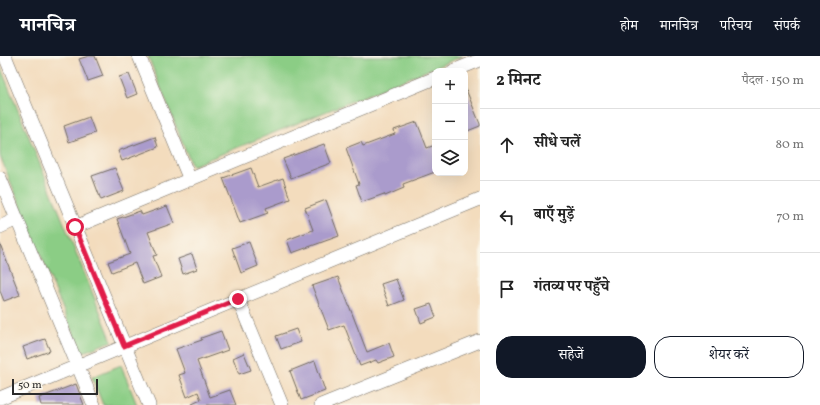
<!DOCTYPE html>
<html lang="hi">
<meta charset="utf-8">
<style>
:root{--surface:#fff;--page:#f2f2f2;--text:#222;--muted:#767676;--line:#e0e0e0;--accent:#111827}
body{margin:0;font-family:Vollkorn,"Noto Serif Devanagari",serif;background:var(--page);color:var(--text)}
.controls{position:absolute;right:12px;top:12px;display:grid;overflow:hidden;border-radius:8px;box-shadow:0 4px 16px #0002}
.controls button{width:36px;height:36px;display:grid;place-items:center;padding:0;border:0;border-bottom:1px solid var(--line);background:var(--surface);color:var(--text);font:20px sans-serif}
.scale{position:absolute;left:12px;bottom:10px;width:86px;box-sizing:border-box;padding-left:4px;border:2px solid #2b2b2b;border-top:0;font-size:11px;line-height:14px;white-space:nowrap;color:#2b2b2b;-webkit-text-stroke:3px #fbf7ec;paint-order:stroke}
.stop{position:absolute;width:12px;height:12px;margin:-9px;border:3px solid #e11d48;border-radius:50%;background:#fff}
.stop.end{background:#e11d48;border-color:#fff;box-shadow:0 1px 4px #0008}
.list{margin:0;padding:0;list-style:none}
h2{display:flex;justify-content:space-between;align-items:center;height:52px;margin:0;padding:0 16px;font-size:17px}
h2 small{font-size:13px;font-weight:400;color:var(--muted)}
.list li{display:grid;grid-template-columns:26px 1fr auto;gap:12px;align-items:center;box-sizing:border-box;height:72px;padding:0 16px;border-top:1px solid var(--line)}
.list b{display:block;font-size:15px;white-space:nowrap}
.list em{font-size:13px;font-style:normal;color:var(--muted)}
.actions{display:flex;gap:8px;padding:12px 16px}
.actions a{flex:1;padding:9px 0;border:1px solid var(--accent);border-radius:16px;text-align:center;font-size:14px;color:var(--accent)}
.actions .main{background:var(--accent);color:#fff}
.icon{flex:none;width:22px;height:22px;fill:none;stroke:currentColor;stroke-width:2;stroke-linecap:round;stroke-linejoin:round}
.map{position:relative;flex:none;width:480px;height:349px;overflow:hidden}
header{display:flex;align-items:center;gap:24px;box-sizing:border-box;height:56px;padding:0 20px;background:var(--accent);color:#fff}
header strong{font-size:19px}
nav{display:flex;gap:22px;margin-inline-start:auto;font-size:14px}
main{display:flex}
aside{flex:1;background:var(--surface)}
.map>svg:first-child{display:block}
.green{fill:#8bcd85;stroke:#5b7c58}
.building{fill:#aa9bcc}
.lines{fill:none;stroke-linecap:round;stroke-linejoin:round}
.minor-casing{stroke:#71695e;stroke-width:14}
.minor{stroke:#fff;stroke-width:13}
.route{stroke:#e11d48;stroke-width:5}
</style>
<header>
<strong>मानचित्र</strong>
<nav><a>होम</a><a>मानचित्र</a><a>परिचय</a><a>संपर्क</a></nav>
</header>
<main>
<div class="map">
<svg width="480" height="349" viewBox="0 0 480 349">
<rect width="100%" height="100%" fill="#fbf7ec"/>
<filter id="ink" filterUnits="userSpaceOnUse"><feTurbulence type="fractalNoise" baseFrequency=".025" numOctaves="2"/><feDisplacementMap in="SourceGraphic" scale="8" xChannelSelector="R" yChannelSelector="G"/><feConvolveMatrix kernelMatrix="1 2 1 2 8 2 1 2 1" color-interpolation-filters="sRGB"/></filter>
<filter id="wash" filterUnits="userSpaceOnUse"><feTurbulence type="fractalNoise" baseFrequency=".012" numOctaves="4" result="noise"/><feDisplacementMap in="SourceGraphic" scale="16" xChannelSelector="R" yChannelSelector="G"/><feGaussianBlur stdDeviation="0.9" result="paint"/><feColorMatrix in="noise" values="0 0 0 0 0 0 0 0 0 0 0 0 0 0 0 0 0 1.4 0 .05"/><feComposite in="paint" operator="in"/></filter>
<g filter="url(#wash)">
<rect width="100%" height="100%" fill="#f3dcbd"/>
<path class="green" d="M148,0H463L192,110Z
M0,10L112,285L81,297L0,100Z
M121,309L137,349H103L92,321Z"/>
<g id="blocks">
<path class="building" d="M89,0H95L103,20L88,25L79,3Z
M129,18L137,38L127,42L119,21Z
M465,31L480,68V70L465,76Z
M89,61L95,77L69,86L64,70Z
M417,66L427,92L435,89V116L403,128L404,132L385,140L384,138L362,146L356,129L359,128L346,92L361,86L363,90L395,78L394,74Z
M155,81L158,91L122,105L118,95Z
M324,88L331,107L291,122L283,103Z
M115,112L124,135L101,144L92,120Z
M251,112L258,131L283,122L290,143L266,152L268,157L240,167L223,122Z
M326,144L339,180L292,197L287,184L313,174L305,152Z
M167,150L174,167L148,176L157,199L153,200L161,221L143,228L135,207L112,216L108,206L130,198L117,163L140,155L142,159Z
M249,186L258,210L241,217L232,192Z
M0,188L20,239L4,245L0,235Z
M192,198L197,213L183,218L178,203Z
M338,221L367,296L389,287L394,301L378,307L376,304L360,310L344,269L329,274L312,230Z
M396,223L404,244L389,250L381,228Z
M431,248L436,261L421,267L416,253Z
M296,273L301,286L281,293L276,280Z
M221,275L228,294L197,305L210,341L230,334L236,349H192V348L201,344L198,336L187,341L179,319L185,317L176,293L202,284L201,282Z
M45,283L50,295L27,303L23,291Z
M244,297L251,314L239,318L233,302Z
M315,305L325,335L301,344L290,315Z
M76,328L84,349H41L39,342Z"/>
</g>
</g>
<g filter="url(#ink)">
<use href="#blocks" fill-opacity="0" stroke="#71695e" stroke-width="1"/>
<g class="lines">
<g class="minor-casing">
<path id="minor" d="M5,0L149,349
M139,0L190,124
M453,15L480,4
M0,122L94,349
M0,171L17,163
M75,171L435,22
M238,243L282,349
M0,342L480,143
M321,349L480,285"/>
</g>
<use href="#minor" class="minor"/>
</g>
</g>
<g class="lines" filter="url(#ink)">
<path class="route" d="M75,171L124,290L238,243"/>
</g>
</svg>
<div class="controls">
<button>+</button>
<button>−</button>
<button><svg class="icon" aria-label="layers" viewBox="0 0 24 24"><path d="M12 4l9 5-9 5-9-5zM3 14l9 5 9-5"/></svg></button>
</div>
<div class="scale">50 m</div>
<div class="stop" style="left:75px;top:171px"></div>
<div class="stop end" style="left:238px;top:243px"></div>
</div>
<aside>
<h2>2 मिनट<small>पैदल · 150 m</small></h2>
<ul class="list">
<li><svg class="icon" aria-label="ahead" viewBox="0 0 24 24"><path d="M12 20V5M6 11l6-6 6 6"/></svg><div><b>सीधे चलें</b></div><em>80 m</em></li>
<li><svg class="icon" aria-label="left" viewBox="0 0 24 24"><path d="M17 20v-9H6M10 6l-5 5 5 5"/></svg><div><b>बाएँ मुड़ें</b></div><em>70 m</em></li>
<li><svg class="icon" aria-label="arrive" viewBox="0 0 24 24"><path d="M6 21V4h12l-3 4 3 4H6"/></svg><div><b>गंतव्य पर पहुँचे</b></div></li>
</ul>
<div class="actions"><a class="main">सहेजें</a><a>शेयर करें</a></div>
</aside>
</main>
